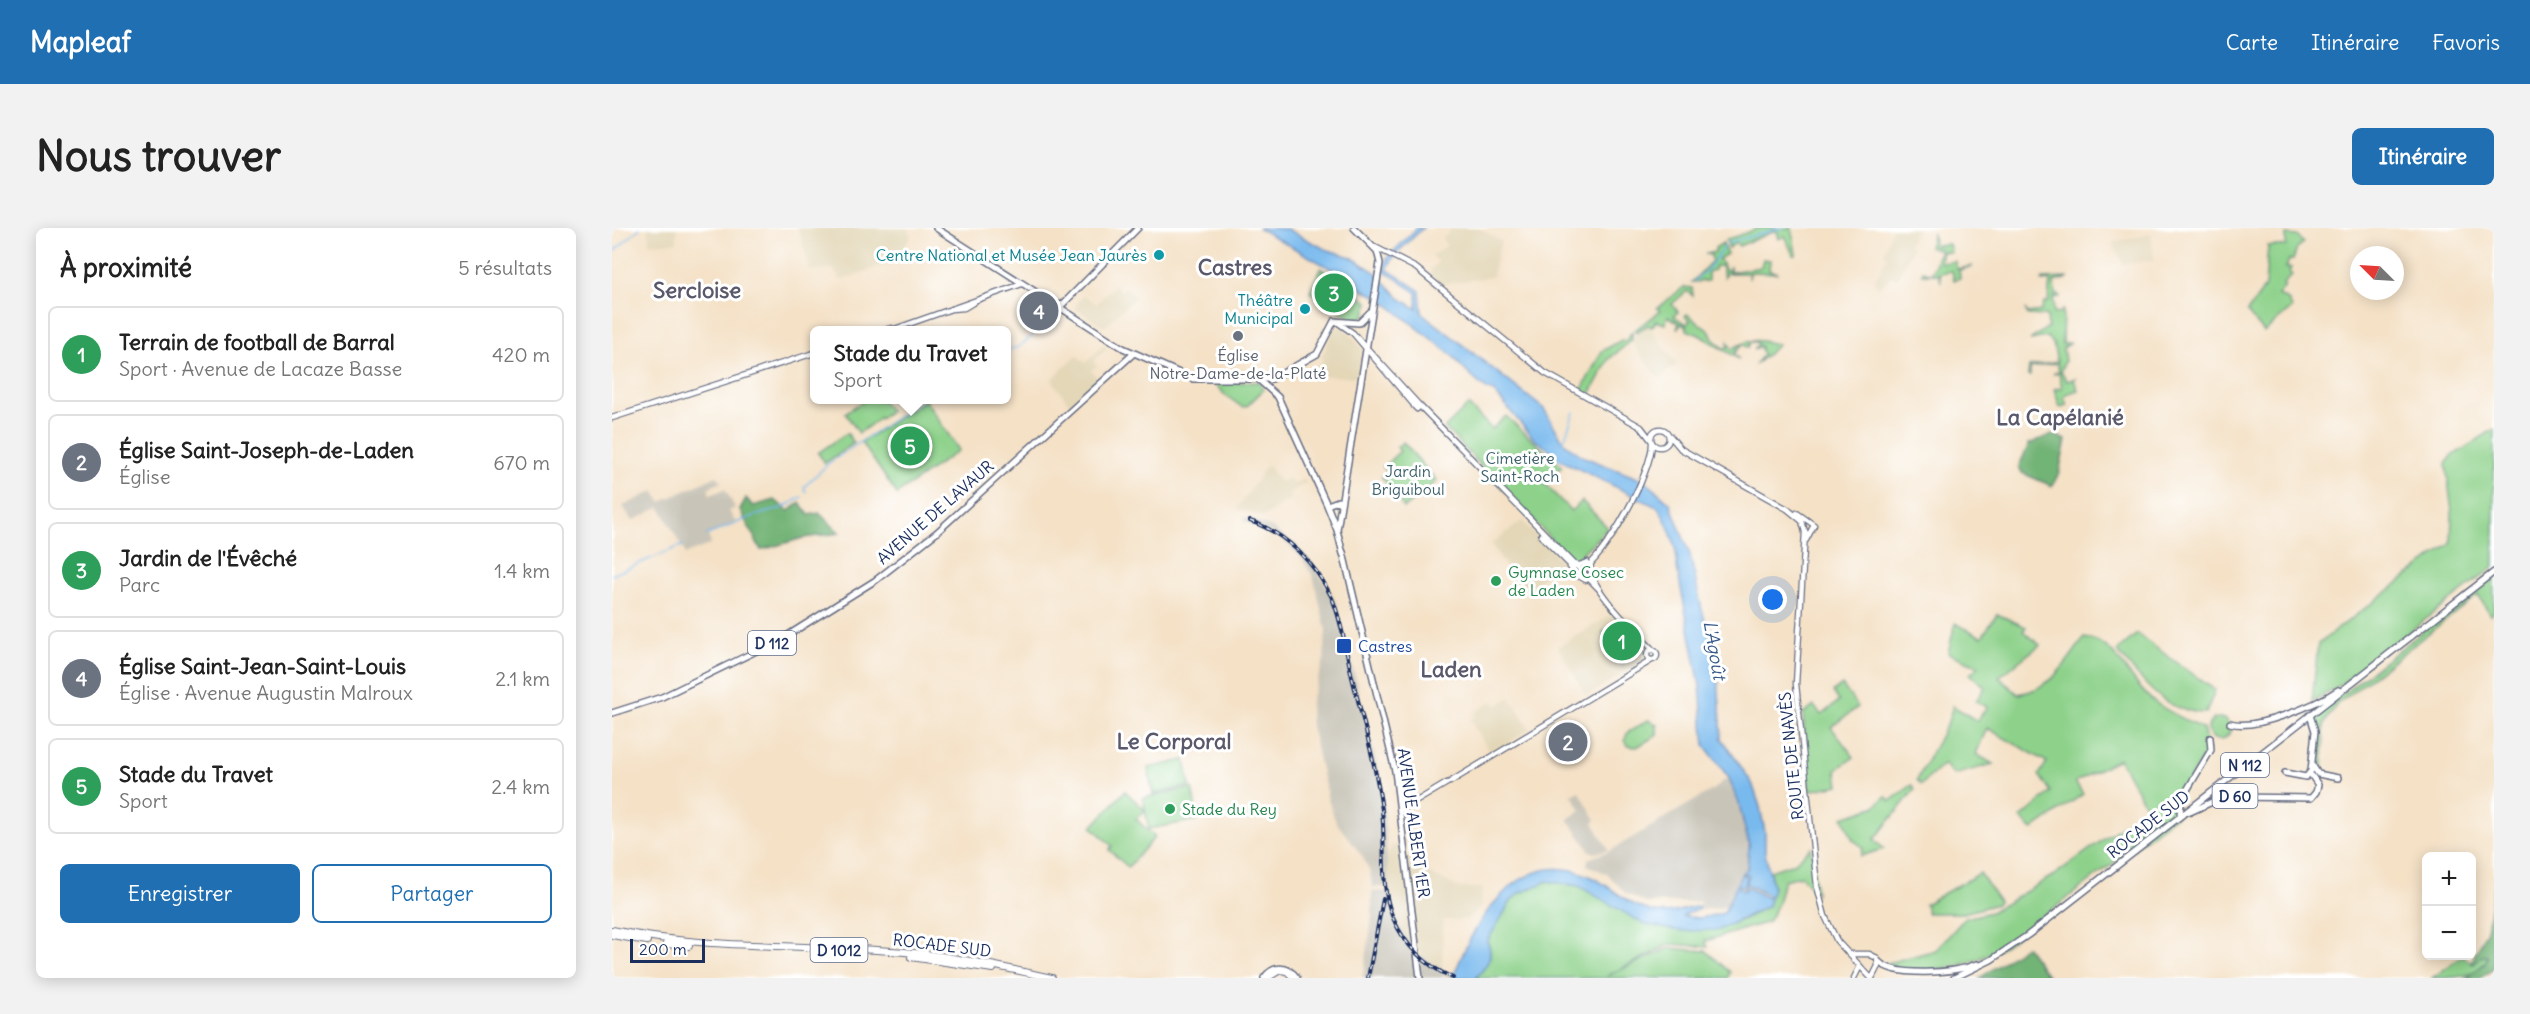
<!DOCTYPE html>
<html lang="fr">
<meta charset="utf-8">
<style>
:root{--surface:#fff;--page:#f2f2f2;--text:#222;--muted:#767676;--line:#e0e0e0;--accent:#1f6fb2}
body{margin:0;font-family:Delius,sans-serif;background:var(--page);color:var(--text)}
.controls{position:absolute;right:18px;bottom:18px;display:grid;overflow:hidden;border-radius:9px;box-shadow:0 3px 15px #0003}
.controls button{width:54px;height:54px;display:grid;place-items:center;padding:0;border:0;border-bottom:2px solid var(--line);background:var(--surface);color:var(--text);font:30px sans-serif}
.compass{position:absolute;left:1738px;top:18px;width:54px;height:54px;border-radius:50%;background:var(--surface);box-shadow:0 3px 15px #0003;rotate:294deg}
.scale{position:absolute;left:18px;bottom:15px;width:75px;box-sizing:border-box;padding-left:6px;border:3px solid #1b2f5e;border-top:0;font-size:16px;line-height:21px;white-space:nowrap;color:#1b2f5e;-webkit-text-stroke:4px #fff;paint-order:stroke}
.you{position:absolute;left:1161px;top:372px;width:21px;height:21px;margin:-15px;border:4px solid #fff;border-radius:50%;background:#1a73e8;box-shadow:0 0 0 9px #1a73e833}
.badge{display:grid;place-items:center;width:39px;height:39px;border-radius:50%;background:var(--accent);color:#fff;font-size:20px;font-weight:700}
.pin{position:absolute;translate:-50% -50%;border:3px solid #fff;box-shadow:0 2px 6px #0006}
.popup{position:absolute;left:198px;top:98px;width:201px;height:78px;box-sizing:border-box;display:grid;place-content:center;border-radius:9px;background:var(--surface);filter:drop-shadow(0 2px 4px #0005);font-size:20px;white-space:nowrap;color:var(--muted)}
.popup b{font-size:22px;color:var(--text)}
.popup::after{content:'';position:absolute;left:50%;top:100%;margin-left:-12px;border:12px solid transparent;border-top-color:var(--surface)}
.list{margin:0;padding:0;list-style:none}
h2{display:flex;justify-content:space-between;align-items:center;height:78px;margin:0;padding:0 24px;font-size:26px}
h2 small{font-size:20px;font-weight:400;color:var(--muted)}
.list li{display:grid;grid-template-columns:39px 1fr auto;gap:18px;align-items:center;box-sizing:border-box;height:96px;margin:0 12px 12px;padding:0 12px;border:2px solid var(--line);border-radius:9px}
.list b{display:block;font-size:22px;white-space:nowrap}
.list p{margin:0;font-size:20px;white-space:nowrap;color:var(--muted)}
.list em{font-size:20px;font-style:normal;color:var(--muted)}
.actions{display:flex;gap:12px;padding:18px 24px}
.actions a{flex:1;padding:14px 0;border:2px solid var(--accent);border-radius:9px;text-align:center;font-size:21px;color:var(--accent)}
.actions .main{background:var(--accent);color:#fff}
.map{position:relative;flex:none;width:1882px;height:750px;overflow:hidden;border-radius:9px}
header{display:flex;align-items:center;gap:36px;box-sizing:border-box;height:84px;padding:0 30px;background:var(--accent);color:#fff}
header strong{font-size:28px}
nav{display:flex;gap:33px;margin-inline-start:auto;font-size:21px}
.intro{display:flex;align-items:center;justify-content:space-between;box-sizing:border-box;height:144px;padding:0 36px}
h1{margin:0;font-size:42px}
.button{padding:15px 27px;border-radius:9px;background:var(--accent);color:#fff;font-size:21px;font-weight:700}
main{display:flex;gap:36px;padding:0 36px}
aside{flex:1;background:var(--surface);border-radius:9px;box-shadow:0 3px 15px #0003}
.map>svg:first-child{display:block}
.built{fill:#e3d7b8}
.industrial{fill:#c8c4b8}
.green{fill:#8dd18a;stroke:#548074;stroke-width:1.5}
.forest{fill:#72b376;stroke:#46716a;stroke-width:1.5}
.water{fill:#79baee;stroke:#4a74a6;stroke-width:1.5}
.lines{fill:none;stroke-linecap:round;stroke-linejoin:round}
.stream{stroke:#79baee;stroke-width:1.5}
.secondary-casing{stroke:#676d82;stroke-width:7}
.primary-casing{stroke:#676d82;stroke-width:8}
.trunk-casing{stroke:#676d82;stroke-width:8}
.secondary{stroke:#fff;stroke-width:4.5}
.primary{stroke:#fff;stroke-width:5}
.trunk{stroke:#fff;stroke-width:6}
.rail-casing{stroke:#1b2f5e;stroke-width:4}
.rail{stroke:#fff;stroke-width:1.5;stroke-dasharray:4.5;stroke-linecap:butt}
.culture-dot{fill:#0f9aa8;stroke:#fff;stroke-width:2}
.worship-dot{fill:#6b7280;stroke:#fff;stroke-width:2}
.leisure-dot{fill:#2e9e5b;stroke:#fff;stroke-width:2}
.transit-dot{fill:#1a4fb4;stroke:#fff;stroke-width:2}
.labels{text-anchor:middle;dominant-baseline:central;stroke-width:6;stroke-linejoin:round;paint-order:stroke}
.shield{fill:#fff;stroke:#5f6d8e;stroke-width:1.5}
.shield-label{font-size:15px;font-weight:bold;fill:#1b2f5e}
.culture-label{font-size:16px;fill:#0d838f;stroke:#fff;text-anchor:end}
.worship-label{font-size:16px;fill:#5b616d;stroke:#fff}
.park-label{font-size:16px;fill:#3d606b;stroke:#fff}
.street-label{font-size:16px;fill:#1b2f5e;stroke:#fff}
.leisure-label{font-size:16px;fill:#27864d;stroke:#fff;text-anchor:start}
.transit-label{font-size:16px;fill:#164399;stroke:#fff;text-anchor:start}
.water-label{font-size:18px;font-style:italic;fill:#375989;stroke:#fff}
.district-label{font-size:22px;font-weight:bold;fill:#59596b;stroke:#fff}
</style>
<header>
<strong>Mapleaf</strong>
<nav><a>Carte</a><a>Itinéraire</a><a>Favoris</a></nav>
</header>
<div class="intro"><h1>Nous trouver</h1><a class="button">Itinéraire</a></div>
<main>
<aside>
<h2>À proximité<small>5 résultats</small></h2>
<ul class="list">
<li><span class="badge" style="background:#2e9e5b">1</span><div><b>Terrain de football de Barral</b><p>Sport · Avenue de Lacaze Basse</p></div><em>420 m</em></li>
<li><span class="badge" style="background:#6b7280">2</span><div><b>Église Saint-Joseph-de-Laden</b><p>Église</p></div><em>670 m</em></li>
<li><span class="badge" style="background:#2e9e5b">3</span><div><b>Jardin de l'Évêché</b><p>Parc</p></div><em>1.4 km</em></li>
<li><span class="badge" style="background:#6b7280">4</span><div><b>Église Saint-Jean-Saint-Louis</b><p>Église · Avenue Augustin Malroux</p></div><em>2.1 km</em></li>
<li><span class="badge" style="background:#2e9e5b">5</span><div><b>Stade du Travet</b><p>Sport</p></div><em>2.4 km</em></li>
</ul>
<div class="actions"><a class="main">Enregistrer</a><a>Partager</a></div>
</aside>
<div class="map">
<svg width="1882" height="750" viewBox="0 0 1882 750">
<rect width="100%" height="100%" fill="#fff"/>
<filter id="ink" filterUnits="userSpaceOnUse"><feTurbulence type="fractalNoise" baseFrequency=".0167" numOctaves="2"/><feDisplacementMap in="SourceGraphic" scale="12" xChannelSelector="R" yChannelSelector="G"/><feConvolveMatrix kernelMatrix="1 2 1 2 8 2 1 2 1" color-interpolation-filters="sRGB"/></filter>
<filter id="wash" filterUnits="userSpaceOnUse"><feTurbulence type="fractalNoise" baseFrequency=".008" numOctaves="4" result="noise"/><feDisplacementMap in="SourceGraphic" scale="24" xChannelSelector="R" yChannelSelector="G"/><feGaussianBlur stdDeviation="1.35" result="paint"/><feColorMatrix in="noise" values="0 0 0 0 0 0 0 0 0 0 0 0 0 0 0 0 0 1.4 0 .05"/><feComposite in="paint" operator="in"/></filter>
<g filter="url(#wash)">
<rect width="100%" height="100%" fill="#f4e1c6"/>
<path class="built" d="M36,0H65V14L37,16Z
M186,0H295L299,8L283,33L229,52L221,41L198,42Z
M841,0H867L889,13L880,49L827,56L819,49L818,42L826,34L820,27L835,18L830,11Z
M1280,0H1305L1297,17L1301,20L1285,51L1280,49L1266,60L1263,52L1276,28L1272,26Z
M1539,6L1542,32L1511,36L1500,14Z
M502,57L509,63L514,58L524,69L492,99L462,80L472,67L485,76Z
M1036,97L1065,136L1047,151L1021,117L1024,104Z
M727,98L733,100L750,121L746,149L705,148L704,141L711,132L709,130L722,100L725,101Z
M492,117L496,120L484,130L482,135L485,138L479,142L487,152L459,178L439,151L465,127L473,135Z
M655,237L669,254L677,250L681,256L692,251L695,254L677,266L679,271L651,289L625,281Z
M910,293L951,336L937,344L912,365L879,316Z
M1002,385L1033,419L1031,434L974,468L946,419Z
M898,469L918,501L879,526L858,492L863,488L862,485L881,473L885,478Z
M791,616L793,629H799L818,646L848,660H871L868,680L854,692H831L830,742L809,727L795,710L784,693L777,671L776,629L779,618Z"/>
<path class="industrial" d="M105,248L109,254L96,260L98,267L113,261L123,280L117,283L124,295L96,307L99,316L74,326L48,279L20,293L11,278L42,263L49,274Z
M633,289L660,300L684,317L701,336L725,375L768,550L772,580L777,659H760L758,644L751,629L724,594L716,571L699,497L698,476L712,432L714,401L701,348L689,329L674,315L659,304L631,293Z
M1117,550L1134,603L1136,633L1135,641L1131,644L1137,647L1132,663L1124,662L1115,679L1089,682L1088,674L1034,675L1013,665L996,646L975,637L976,631L998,623L1107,558L1108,555Z
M967,563L984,592L981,595L997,622L983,625L978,623L956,591L969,582L960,567Z
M760,663L777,664L784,693L801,719L800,723L809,732V727L823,738L842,747L841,750L830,748L829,750H751L760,691Z"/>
<path class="green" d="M1147,0H1180L1184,27H1181L1173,8L1166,11V4L1162,3L1127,18L1124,14L1117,20L1114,12Z
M1321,5L1322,17L1337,16L1339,24H1329V35L1343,33L1345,41L1361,38L1347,42L1348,50L1342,52L1340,43L1328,45L1329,54L1327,46H1310L1311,43L1320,46L1328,22L1317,19Z
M1674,7L1685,8L1691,15L1685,21L1681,32H1677L1674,40H1679L1677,44L1680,47L1671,56L1673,59L1666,67L1676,72L1680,80L1652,104L1635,84L1653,59L1656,18H1674Z
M1111,15L1115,26L1107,31L1114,42H1117L1118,38V44L1149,39L1151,31L1158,32L1157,42L1166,45L1138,44L1137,51L1136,45H1114L1112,49L1109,38H1103L1102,42L1096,44V53L1080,54L1100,33L1099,27L1093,26L1103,24V20Z
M709,40L756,74L753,87L743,93L698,64Z
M1457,50L1442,54L1443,67H1447L1448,69L1441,70L1442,85L1450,84L1451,81L1450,116L1459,115L1451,120L1453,133L1449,143L1455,153L1464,150L1462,152L1466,162L1454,166L1452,170L1456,177L1448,179L1442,161L1450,160L1447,145L1441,146L1447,143L1445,135L1418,140V148L1416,147L1417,139L1445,134L1441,115L1435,109L1418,112L1436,99L1435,88L1416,87L1413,81L1416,85L1429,83L1432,75L1436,74L1438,52L1430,53L1431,51Z
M1072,59L1080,60L1081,68L1075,63L1060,76L1066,84L1062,88L1074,96L1078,93L1073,88L1075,86L1098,104L1101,111L1112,120L1116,119V114L1120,121C1136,110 1147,111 1166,117L1143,137L1151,127L1148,118L1142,122L1146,116L1144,114H1138L1136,120L1130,116L1122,126L1127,131L1087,107L1075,102V99L1070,96L1065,101L1067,95L1056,88L1053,96L1044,93L1040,99L1036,97L1024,104L1023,102L1048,83L1045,80Z
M1020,104V112L997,131L978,166L969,163L990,123L1010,112L1013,114Z
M648,154L651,162L635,178L630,179L613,167L602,155Z
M253,172H270L278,183L247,205L233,185Z
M313,172L347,222L285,266L249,214Z
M856,177L880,201L894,188L950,239L931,254L959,283L970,273L996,300L961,334L833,200Z
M1882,201V339L1720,463L1700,473L1706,416L1839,315L1840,284L1834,236L1840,228Z
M235,205L242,215L213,235L206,225Z
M791,214L825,253L792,280L770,249L776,244L771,239L788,223L785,219Z
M1882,348V384L1878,387L1866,367L1724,477L1712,496L1711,541L1703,539L1705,497L1700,490Z
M1385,386L1414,399L1411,403L1428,417L1387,449L1406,466C1440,461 1453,436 1472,410C1505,413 1516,452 1539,471C1554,484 1574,491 1591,501L1596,521L1565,571V587L1388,721C1351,741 1313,749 1272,736L1324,722L1353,690L1379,684L1442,647L1535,580L1507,531L1463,554L1471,566L1420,602L1409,590L1439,564L1427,547L1435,534L1375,500L1364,526L1381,536L1342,547L1332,536L1309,557L1305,552L1336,494L1341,478L1365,493L1375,479L1364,473L1373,459L1358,446L1367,438L1336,425L1343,395L1370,409Z
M1008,393L1032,421L1010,435L991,405Z
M1525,406L1603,462L1594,485C1550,484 1532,454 1505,423Z
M1230,457L1246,479L1219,499L1242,529L1224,542L1227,557L1197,563L1191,486L1202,478L1209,487L1227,473L1221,464Z
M1596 501a11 11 0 1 1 22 0a11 11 0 1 1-22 0Z
M1036,492L1045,497V507L1025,519L1016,518L1013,512L1015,505Z
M573,532L578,558L541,566L536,540Z
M1300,557L1303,561L1262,612L1272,621L1249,628L1251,619L1241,612L1231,589L1262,579L1274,568L1278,573Z
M580,560L586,592L537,601L533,582L524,591L543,609L516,639L497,622L500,618L480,599L513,563L533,582L531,570Z
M1199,620L1204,665L1189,648L1172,652L1166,676L1156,694L1093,713L1096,719L1058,716L995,748L1057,720L1094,723L1118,744L1116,750H864C874,738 883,729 875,713L899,673L906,666L935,653L967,658L1061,700C1099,707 1124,697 1156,678L1161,659L1158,643L1182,635Z
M1368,645L1387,673L1385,676L1352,685H1315L1313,676Z
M1851,728L1862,736L1871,728H1877C1865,750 1844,750 1820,750Z"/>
<path class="forest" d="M1440,206L1454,212L1447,245L1440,258L1410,245L1407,238L1417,216Z
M134,270L141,278L163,272L176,283L188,275L197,287L207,285L228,305L191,310L149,322L128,282Z
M1882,658V741L1868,750H1854L1872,736L1876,728H1871L1862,736L1859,735L1875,702Z
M1414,718L1437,750H1368Z"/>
<path class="water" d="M646,0L675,1L713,21L739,29L763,44L789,71L805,81V65L771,42L775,30L805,0H811L783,27L775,41L808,63L810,85L932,181L952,215L972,229L1033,253L1058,275L1078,327L1090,382L1105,432L1110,511L1140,555L1148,579L1153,604V625L1161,659L1156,678L1107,702L1068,703L1032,696L967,658L935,653L906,666L899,673L875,713C883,729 874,738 864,750H841C861,695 906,618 975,647C1000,657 1016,679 1043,684C1058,687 1072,681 1087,678V681L1070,688L1088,690L1112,685L1130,645L1135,649L1132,659L1127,657L1126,660L1132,663L1134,659L1156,670L1158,668L1134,656L1137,647L1131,644L1135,641L1137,617L1127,576L1117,550L1093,518L1088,458L1065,340C1066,319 1057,299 1047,280L944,230L938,222L923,212L882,164C872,163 847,137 841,128L766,69L728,51L723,43Z"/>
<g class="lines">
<path class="stream" d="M1115,15L1170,0
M0,25L28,0
M1082,53L1095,42L1113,18
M394,122L407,119L426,103
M951,215L962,184
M194,264L192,259L217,235L311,172
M95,307L139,289L170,280L190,269
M0,347L71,317"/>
</g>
</g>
<g filter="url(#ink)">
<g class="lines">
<g class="secondary-casing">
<path id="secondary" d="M763,19L804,40L933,145L1029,199L1039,212
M339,81L352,80L362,74
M725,94L741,105L802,177
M270,103L279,100
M277,103L410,56
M753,118L806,176
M805,175L808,178L805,181L802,178Z
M807,177L987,361
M0,190L202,125
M1039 210a9 9 0 1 1 18 0a9 9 0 1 1-18 0Z
M1058,208L1069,221L1177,282
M1174,280L1190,293L1193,304L1184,456L1205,658L1213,688L1225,713L1259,750
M1185,285L1202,297L1194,312
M929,308L961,340
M961,336L968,337L975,334
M979,336C973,357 1026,406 1041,422
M958,339L965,347L974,352
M968,344C993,331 1041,243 1040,214
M1035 427a5 5 0 1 1 10 0a5 5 0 1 1-10 0Z
M838,554L1040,432
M788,583L835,555
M1239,726H1257L1265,730L1266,738L1260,750
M1242,750L1248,738"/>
</g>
<g class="primary-casing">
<path id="primary" d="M324,0L511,120L581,151H660L705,126L722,93L747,95L758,84
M443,76L450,77L526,0
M648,153L666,169L715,277
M729,277L726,273L715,277L725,302L731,326
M725,302L768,35L765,23L742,0
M731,324L783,543L808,750
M0,485L50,469L173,409L264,352L324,305L521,126
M1618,495C1643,503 1704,477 1726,462
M1701,538L1706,546L1726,550
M1673,545L1694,549L1699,543L1703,503L1698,487
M1578,584L1602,573L1620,569L1699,570L1704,564L1706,557L1700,548
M1568,588L1569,572L1599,522L1598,510
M1266,733C1282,750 1342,745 1365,736
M652,750C661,737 676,737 685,750
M1342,750L1379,732L1416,707L1882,344"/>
</g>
<g class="trunk-casing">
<path id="trunk" d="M0,702C104,724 209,714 314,726C356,731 398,741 440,750
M0,707L35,713
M54,716L77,718
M299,729L381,741
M655,750L668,742L675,743L682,750"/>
</g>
<use href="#secondary" class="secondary"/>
<use href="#primary" class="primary"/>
<use href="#trunk" class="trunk"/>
<g class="rail-casing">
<path id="rail" d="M638,293C674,305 704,336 720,370C730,394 734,423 740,449C751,493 764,537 770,582C774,618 767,656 781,690C793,718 814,738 841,750
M756,750L771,671"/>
</g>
<use href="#rail" class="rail"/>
</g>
</g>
<g class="culture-dot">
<circle cx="547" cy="27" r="6"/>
<circle cx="693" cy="81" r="6"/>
</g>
<circle class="worship-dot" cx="626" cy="108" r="6"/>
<g class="leisure-dot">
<circle cx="884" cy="353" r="6"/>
<circle cx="558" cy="581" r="6"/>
</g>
<rect class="transit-dot" x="724" y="410" width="16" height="16" rx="3"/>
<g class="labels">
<g class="shield">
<rect x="136" y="403" width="48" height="24" rx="4.5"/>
<rect x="1609" y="525" width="48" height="24" rx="4.5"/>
<rect x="1600.5" y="556" width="45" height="24" rx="4.5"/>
<rect x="198.5" y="710" width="57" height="24" rx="4.5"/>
</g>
<g class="shield-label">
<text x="160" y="415">D 112</text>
<text x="1633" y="537">N 112</text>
<text x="1623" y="568">D 60</text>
<text x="227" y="722">D 1012</text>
</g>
<g class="culture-label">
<text x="535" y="27">Centre National et Musée Jean Jaurès</text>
<text x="681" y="72">Théâtre<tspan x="681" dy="18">Municipal</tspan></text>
</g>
<g class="worship-label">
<text x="626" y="127">Église<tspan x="626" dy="18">Notre-Dame-de-la-Platé</tspan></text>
</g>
<g class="park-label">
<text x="908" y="230">Cimetière<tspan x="908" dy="18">Saint-Roch</tspan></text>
<text x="796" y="243">Jardin<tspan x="796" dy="18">Briguiboul</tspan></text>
</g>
<g class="street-label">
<text transform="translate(323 284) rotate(-41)">AVENUE DE LAVAUR</text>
<text transform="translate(1179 528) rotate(-96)">ROUTE DE NAVÈS</text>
<text transform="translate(802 595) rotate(82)">AVENUE ALBERT 1ER</text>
<text transform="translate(1536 596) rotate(-38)">ROCADE SUD</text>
<text transform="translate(330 717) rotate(7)">ROCADE SUD</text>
</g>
<g class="leisure-label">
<text x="896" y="344">Gymnase Cosec<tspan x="896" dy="18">de Laden</tspan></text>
<text x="570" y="581">Stade du Rey</text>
</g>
<g class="transit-label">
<text x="746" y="418">Castres</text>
</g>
<g class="water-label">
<text transform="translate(1103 422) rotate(80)">L'Agoût</text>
</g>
<g class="district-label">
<text x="623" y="39">Castres</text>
<text x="85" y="62">Sercloise</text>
<text x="1448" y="189">La Capélanié</text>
<text x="839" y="441">Laden</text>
<text x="562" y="513">Le Corporal</text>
</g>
</g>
</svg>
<div class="controls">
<button>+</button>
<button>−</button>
</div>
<svg class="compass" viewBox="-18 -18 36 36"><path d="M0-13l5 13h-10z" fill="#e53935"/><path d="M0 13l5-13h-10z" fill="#767676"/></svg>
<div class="scale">200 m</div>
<div class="you"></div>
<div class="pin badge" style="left:1010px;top:413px;background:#2e9e5b">1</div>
<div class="pin badge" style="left:956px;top:514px;background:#6b7280">2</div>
<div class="pin badge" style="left:722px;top:65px;background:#2e9e5b">3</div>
<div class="pin badge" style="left:427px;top:83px;background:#6b7280">4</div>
<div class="pin badge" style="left:298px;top:218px;background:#2e9e5b">5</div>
<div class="popup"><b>Stade du Travet</b>Sport</div>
</div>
</main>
